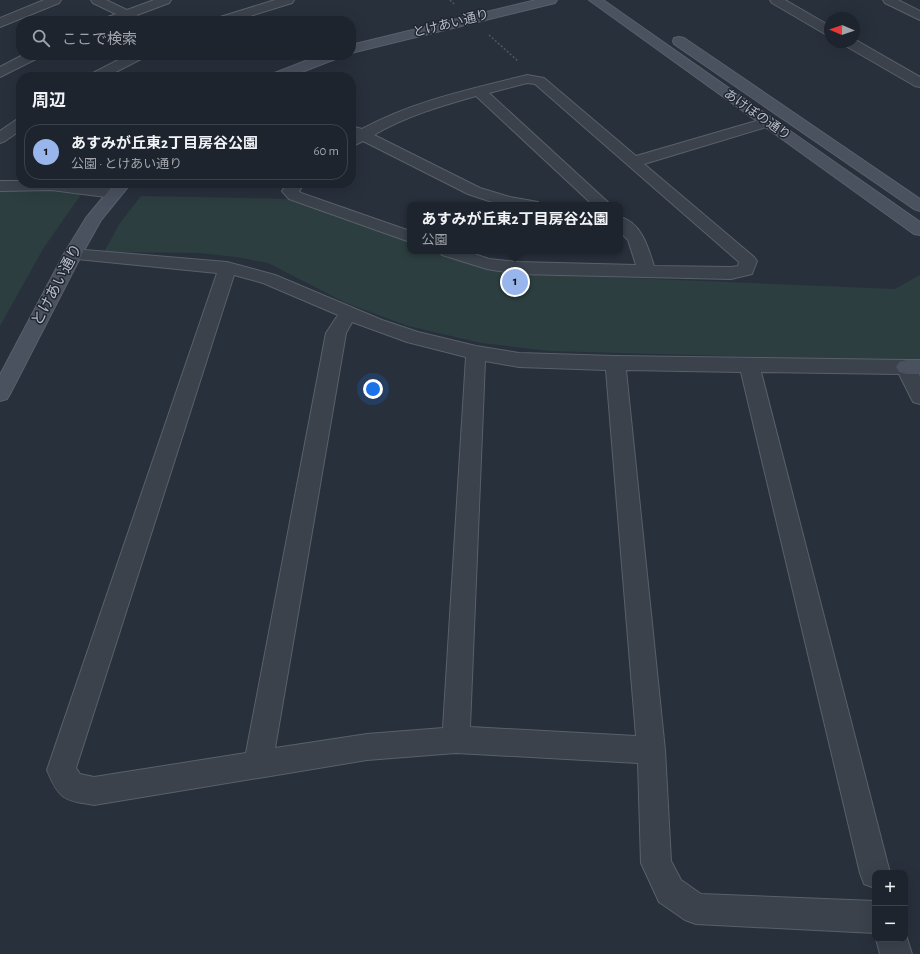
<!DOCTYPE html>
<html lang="ja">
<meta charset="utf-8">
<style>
:root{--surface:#1e242d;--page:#262c35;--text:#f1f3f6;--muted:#a1a4aa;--line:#3c4149;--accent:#98b5ec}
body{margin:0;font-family:"Alegreya Sans","Noto Sans JP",sans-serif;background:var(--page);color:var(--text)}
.controls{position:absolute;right:12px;bottom:12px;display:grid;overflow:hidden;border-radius:8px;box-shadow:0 4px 16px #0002}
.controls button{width:36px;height:36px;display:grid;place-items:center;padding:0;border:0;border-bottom:1px solid var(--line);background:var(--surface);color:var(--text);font:20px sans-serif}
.compass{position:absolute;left:824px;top:12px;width:36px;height:36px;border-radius:50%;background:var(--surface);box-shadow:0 4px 16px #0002;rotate:272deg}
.you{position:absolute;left:373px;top:389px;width:14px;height:14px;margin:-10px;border:3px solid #fff;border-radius:50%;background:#1a73e8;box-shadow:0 0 0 6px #1a73e833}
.badge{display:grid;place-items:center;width:26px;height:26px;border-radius:50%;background:var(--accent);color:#111;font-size:13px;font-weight:700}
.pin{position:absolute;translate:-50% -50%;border:2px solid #fff;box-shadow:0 1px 4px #0006}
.popup{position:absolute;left:407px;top:202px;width:216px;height:52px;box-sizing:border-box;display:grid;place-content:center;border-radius:8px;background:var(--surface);filter:drop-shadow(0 1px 3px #0005);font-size:13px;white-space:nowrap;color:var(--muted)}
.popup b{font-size:15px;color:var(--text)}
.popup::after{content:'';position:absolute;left:50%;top:100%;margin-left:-8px;border:8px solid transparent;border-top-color:var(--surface)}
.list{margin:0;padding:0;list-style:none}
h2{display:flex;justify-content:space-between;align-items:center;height:52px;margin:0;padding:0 16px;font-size:17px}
h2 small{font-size:13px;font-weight:400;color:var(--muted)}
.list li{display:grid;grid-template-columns:26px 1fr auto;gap:12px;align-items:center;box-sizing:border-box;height:56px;margin:0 8px 8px;padding:0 8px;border:1px solid var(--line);border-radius:16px}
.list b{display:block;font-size:15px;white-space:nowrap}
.list p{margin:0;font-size:13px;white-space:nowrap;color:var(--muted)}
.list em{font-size:13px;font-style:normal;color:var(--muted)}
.icon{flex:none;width:22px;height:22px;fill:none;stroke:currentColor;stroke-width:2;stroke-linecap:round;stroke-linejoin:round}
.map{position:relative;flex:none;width:920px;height:954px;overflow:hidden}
.search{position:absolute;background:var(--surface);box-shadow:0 4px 16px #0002;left:16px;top:16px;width:340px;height:44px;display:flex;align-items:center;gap:10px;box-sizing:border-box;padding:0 14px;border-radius:16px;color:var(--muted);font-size:15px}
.panel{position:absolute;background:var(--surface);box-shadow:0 4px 16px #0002;left:16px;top:72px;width:340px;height:116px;border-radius:16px}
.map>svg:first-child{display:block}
.green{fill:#2c3e3f}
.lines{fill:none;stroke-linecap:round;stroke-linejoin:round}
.street-casing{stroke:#59606a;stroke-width:2}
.secondary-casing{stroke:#59606a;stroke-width:2}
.path{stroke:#4b5b5e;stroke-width:1.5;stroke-dasharray:2 2;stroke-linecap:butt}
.street{fill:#3b424c;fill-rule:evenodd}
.secondary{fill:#4a515f;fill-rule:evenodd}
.labels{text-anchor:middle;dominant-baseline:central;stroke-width:3;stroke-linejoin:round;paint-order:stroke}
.far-street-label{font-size:13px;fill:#b7bdc7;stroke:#202732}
.street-label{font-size:15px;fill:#b7bdc7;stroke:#202732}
</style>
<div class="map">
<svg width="920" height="954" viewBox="0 0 920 954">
<rect width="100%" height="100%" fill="#28303c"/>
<path class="green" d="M47,190L82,193L43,249L0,326V191Z
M141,196L288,199L410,241V251H438L481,266L533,274L895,289L920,275V360L902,361L550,351L481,343L408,326L346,303L268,263L236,257L200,253L104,252L120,223Z"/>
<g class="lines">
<g class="street-casing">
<path id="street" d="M44,0H61L59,3L0,27V18Z
M91,0H106L127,10L154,0H171L169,3L137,15L139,18L136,21L126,19L121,21H103L105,18L116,14L93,3Z
M275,0H294L292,3L234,21H215L217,18Z
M770,0H785L830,26V35L825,34L772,3Z
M883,0H898L920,11V20L885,3Z
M854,39L920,77V87L915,86L844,45L842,42H854Z
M23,55H40L38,58L0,77V67Z
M128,55H145L143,58L106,77H89L91,74Z
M527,75L544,78L636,156L763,119L768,118L773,119L775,122L773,125L644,164L754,257L757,261L752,274L731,279L518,274L487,269L442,255L439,251H466L489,259L518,262L636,265L628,240L620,232V217C641,222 648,247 654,266L731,267L738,266L739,262L535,84L527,83L489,93L611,205H593L476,96C441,106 406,116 374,135L480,188L510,197L538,202L540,205H501L468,194L363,141L351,147V126L362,129C413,101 471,89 527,75Z
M21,119V130L5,141L0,143V131L16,120Z
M0,181H21V183H73L114,188L120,190L122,193L120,196L114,198L51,190L0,191Z
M288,183H305L299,191L301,193L410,231V242L289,199L282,191Z
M73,249L227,262L275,275L382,320L418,332L476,346L519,353L615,356L906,360L913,362L920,376V404L913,402L899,374L761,372L890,873H875V888L864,884L860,873L741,372L626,370L665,750L671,861L681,880L701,894L875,901V933L696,924L685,920L659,902L641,863L638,763L456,753L367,760L94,805C64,800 59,800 47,770L217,273L67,258L64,254L67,250ZM234,275L263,283L338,315L326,333L246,753L94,777L80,774L76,768ZM352,322L407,342L466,357L443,728L367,734L275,748L346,333ZM485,361L519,367L606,370L636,736L470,727Z
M905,932L912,954H880L876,939H905Z"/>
</g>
<g class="secondary-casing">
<path id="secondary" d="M536,0H557L555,3L351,53V45Z
M589,0H603L920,222V235L914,234Z
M679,37L684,38L920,199V211L914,209L674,44L673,41L674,38Z
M321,55H340L338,58L289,77H270L272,74Z
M115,183H131L101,220L82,254L10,394L7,399L0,401V375L64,254L86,218Z
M906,360H920V374H906L899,372L896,367L899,362Z"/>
</g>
<path class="path" d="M450,0L454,4
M489,35L518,61"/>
<use href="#street" class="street"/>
<use href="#secondary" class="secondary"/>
</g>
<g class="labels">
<g class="far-street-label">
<text transform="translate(451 24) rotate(-14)">とけあい通り</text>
<text transform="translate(757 115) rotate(35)">あけぼの通り</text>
</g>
<g class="street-label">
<text transform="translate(57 285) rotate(-62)">とけあい通り</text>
</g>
</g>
</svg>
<div class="controls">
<button>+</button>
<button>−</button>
</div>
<svg class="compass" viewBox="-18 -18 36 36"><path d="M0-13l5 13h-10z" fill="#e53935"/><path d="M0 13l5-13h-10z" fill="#a1a4aa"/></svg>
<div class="you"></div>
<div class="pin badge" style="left:515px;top:282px">1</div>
<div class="popup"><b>あすみが丘東2丁目房谷公園</b>公園</div>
<div class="search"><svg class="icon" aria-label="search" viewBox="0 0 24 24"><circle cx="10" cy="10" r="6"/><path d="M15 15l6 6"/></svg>ここで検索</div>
<section class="panel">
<h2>周辺<small></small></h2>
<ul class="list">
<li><span class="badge">1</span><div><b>あすみが丘東2丁目房谷公園</b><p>公園 · とけあい通り</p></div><em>60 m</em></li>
</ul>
</section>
</div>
